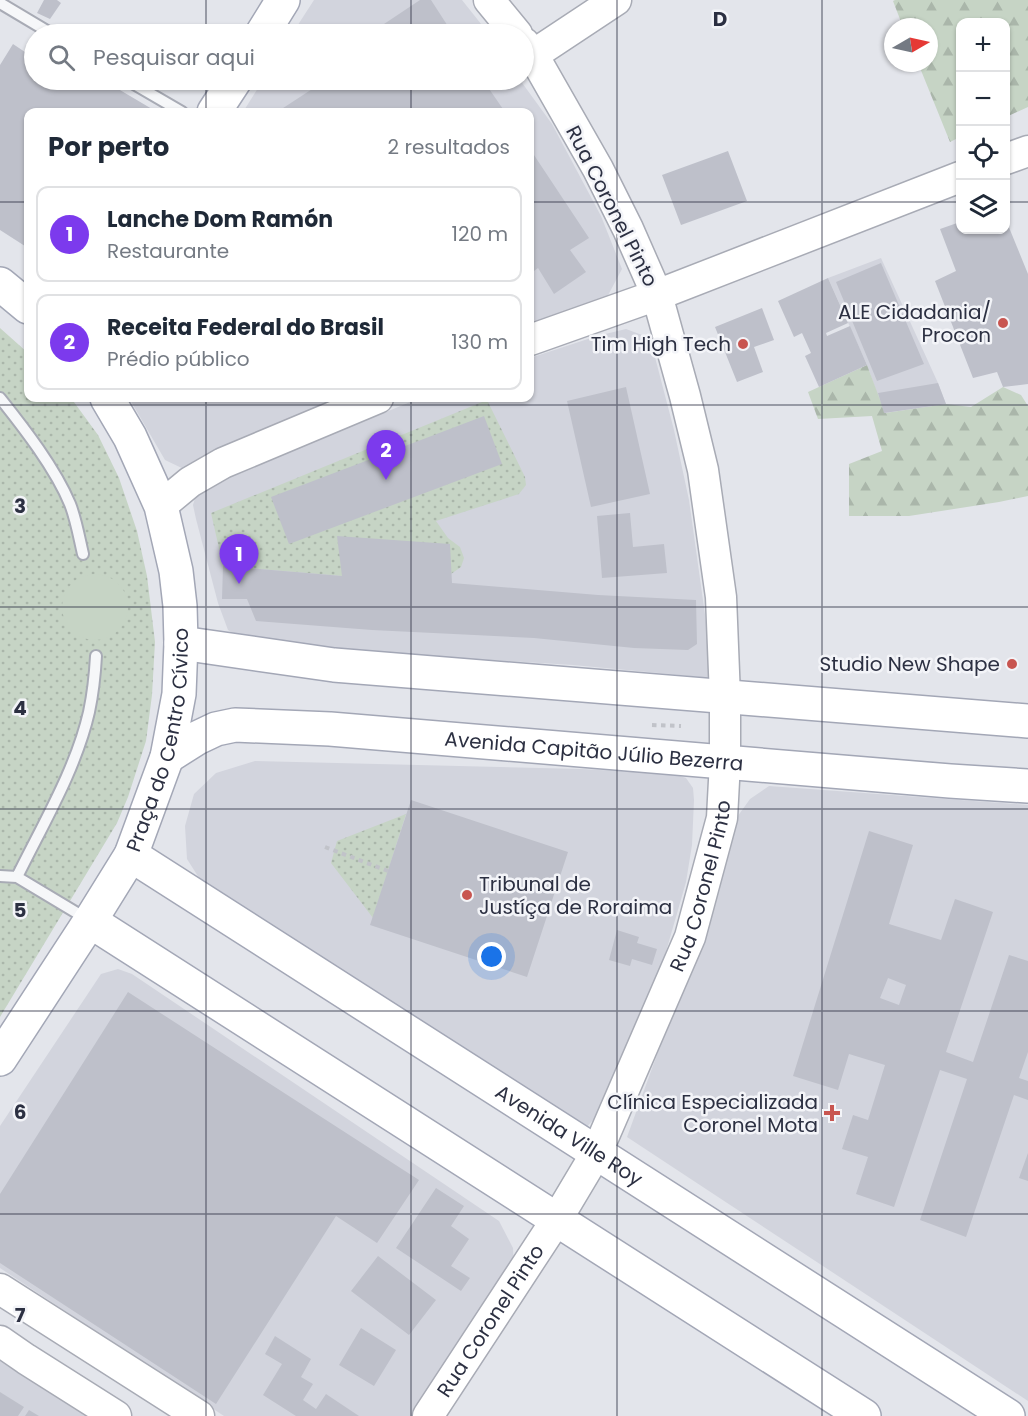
<!DOCTYPE html>
<html lang="pt">
<meta charset="utf-8">
<style>
:root{--surface:#fff;--page:#f6f6f7;--text:#1f2937;--muted:#747a83;--line:#e0e1e3;--accent:#7c3aed}
body{margin:0;font-family:Poppins,sans-serif;background:var(--page);color:var(--text)}
.controls{position:absolute;right:18px;top:18px;display:grid;overflow:hidden;border-radius:12px;box-shadow:0 2px 4px #0004}
.controls button{width:54px;height:54px;display:grid;place-items:center;padding:0;border:0;border-bottom:2px solid var(--line);background:var(--surface);color:var(--text);font:30px sans-serif}
.compass{position:absolute;left:884px;top:18px;width:54px;height:54px;border-radius:50%;background:var(--surface);box-shadow:0 2px 4px #0004;rotate:81deg}
.you{position:absolute;left:492px;top:957px;width:21px;height:21px;margin:-15px;border:4px solid #fff;border-radius:50%;background:#1a73e8;box-shadow:0 0 0 9px #1a73e833}
.badge{display:grid;place-items:center;width:39px;height:39px;border-radius:50%;background:var(--accent);color:#fff;font-size:20px;font-weight:700}
.pin{position:absolute;translate:-50% -50px;filter:drop-shadow(0 2px 3px #0008)}
.pin::after{content:'';position:absolute;top:32px;width:21px;height:18px;background:inherit;clip-path:polygon(0 0,100% 0,50% 100%)}
.list{margin:0;padding:0;list-style:none}
h2{display:flex;justify-content:space-between;align-items:center;height:78px;margin:0;padding:0 24px;font-size:26px}
h2 small{font-size:20px;font-weight:400;color:var(--muted)}
.list li{display:grid;grid-template-columns:39px 1fr auto;gap:18px;align-items:center;box-sizing:border-box;height:96px;margin:0 12px 12px;padding:0 12px;border:2px solid var(--line);border-radius:12px}
.list b{display:block;font-size:22px;white-space:nowrap}
.list p{margin:0;font-size:20px;white-space:nowrap;color:var(--muted)}
.list em{font-size:20px;font-style:normal;color:var(--muted)}
.icon{flex:none;width:33px;height:33px;fill:none;stroke:currentColor;stroke-width:2;stroke-linecap:round;stroke-linejoin:round}
.map{position:relative;flex:none;width:1028px;height:1416px;overflow:hidden}
.search{position:absolute;background:var(--surface);box-shadow:0 2px 4px #0004;left:24px;top:24px;width:510px;height:66px;display:flex;align-items:center;gap:15px;box-sizing:border-box;padding:0 21px;border-radius:33px;color:var(--muted);font-size:22px}
.panel{position:absolute;background:var(--surface);box-shadow:0 2px 4px #0004;left:24px;top:108px;width:510px;height:294px;border-radius:12px}
.map>svg:first-child{display:block}
.built{fill:#d2d4dd}
.grass{fill:url(#grass-dots)}
.forest{fill:url(#forest-firs)}
.garden{fill:#c6d4c5}
.building{fill:#bec0ca;fill-rule:evenodd}
.lines{fill:none;stroke-linecap:round;stroke-linejoin:round}
.lane-casing{stroke:#a8abb5;stroke-width:14}
.secondary-casing{stroke:#a8abb5;stroke-width:33}
.primary-casing{stroke:#a3a7b6;stroke-width:36}
.path{stroke:#c1c3c9;stroke-width:4;stroke-dasharray:4.5 4.5;stroke-linecap:butt}
.lane{stroke:#f6f7f9;stroke-width:10}
.secondary{stroke:#fff;stroke-width:30}
.primary{stroke:#fff;stroke-width:33}
.grid{fill:none;stroke:#2c3042;stroke-width:1.5;stroke-opacity:0.55}
.poi-dot{fill:#c85550;stroke:#f3f4f8;stroke-width:2}
.labels{text-anchor:middle;dominant-baseline:central;stroke-width:5;stroke-linejoin:round;paint-order:stroke}
.street-label{font-size:20px;fill:#2c3042;stroke:#f3f4f8}
.poi-label{font-size:20px;fill:#2c3042;stroke:#f3f4f8;text-anchor:end}
.grid-label{font-size:20px;text-anchor:middle;font-weight:bold;fill:#2c3042;stroke:#f3f4f8;stroke-width:5;stroke-linejoin:round;paint-order:stroke}
</style>
<div class="map">
<svg width="1028" height="1416" viewBox="0 0 1028 1416">
<defs>
<pattern id="grass-dots" width="8" height="8" patternUnits="userSpaceOnUse" patternTransform="scale(1.5)"><rect width="8" height="8" fill="#c6d4c5"/><path d="M2 2h.1M6 6h.1" fill="none" stroke="#aab6aa" stroke-width="1.8" stroke-linecap="round"/></pattern>
<pattern id="forest-firs" width="22" height="20" patternUnits="userSpaceOnUse" patternTransform="scale(1.5)"><rect width="22" height="20" fill="#c6d4c5"/><path d="M5 1l3.5 6h-7zM16 11l3.5 6h-7z" fill="#aab6aa"/></pattern>
</defs>
<rect width="100%" height="100%" fill="#e3e5eb"/>
<path class="built" d="M314,0H462L489,34H292Z
M263,80H520L552,124L601,216L622,269L606,299L530,329V112H243Z
M881,258L938,383L946,404L884,413L867,365L828,278Z
M626,329L650,338L674,430L689,500L708,636L712,678L573,665L372,653L247,643L228,630L218,603L196,519L193,505L196,495L216,482L420,398H530V358L597,336Z
M129,398H360L186,470L165,460Z
M255,761L581,769L674,774L686,778L693,788L694,800L692,845L686,882L663,962L604,1108L584,1130L201,881L187,859L185,826L194,794L216,773Z
M769,786L1028,805V1401L627,1137L662,1041L679,1003L735,820L750,799Z
M118,969L132,974L499,1221L513,1248L514,1270L414,1416H224L0,1268V1126L101,974Z
M0,1352L101,1416H0Z"/>
<path class="grass" d="M0,328L28,353V398H71L98,435L119,478L137,531L147,576L155,642L152,695L146,741L128,797L117,823L0,1017Z
M487,400L525,477L526,485L519,494L436,521L448,538L460,547L464,558L461,567L451,574L342,576L223,566L211,513Z
M406,814L373,918L331,863L337,841Z"/>
<path class="forest" d="M895,0H1028V107L1006,117V22H960V137L950,142L918,63H929V27H903L893,1Z
M867,365L885,413L946,404L971,407L1003,387L1021,395L1028,406V496L999,502L909,516H849V464L882,451L872,416L818,419L808,392Z"/>
<path class="garden" d="M62 607a33 33 0 1 1 66 0a33 33 0 1 1-66 0Z"/>
<path class="building" d="M44,0H57L61,3L50,19L37,13Z
M420,0H431L453,34H369Z
M13,44L34,58V80H66L70,82L72,80H103L152,109L150,112H28V248L0,230V65Z
M326,80H483L505,112H277Z
M530,149L589,238L570,250L586,272L554,294L538,268L530,274Z
M728,151L747,201L681,225L662,175Z
M1006,220L1028,274V384L1003,387L997,372L973,378L935,281L956,271L940,229L960,222V230H1006Z
M881,263L924,364L877,381L836,282Z
M828,278L848,323L826,333L827,336L850,326L867,365L819,387L805,356L811,353L802,333L794,337L778,301Z
M762,308L774,340L754,347L763,372L737,382L715,327Z
M938,383L946,404L884,413L878,393Z
M626,387L650,494L591,507L567,401Z
M484,416L502,464L289,544L271,497Z
M630,513L633,547L664,544L667,573L602,578L597,516Z
M337,536L450,544L452,583L598,595L696,600L697,644L688,650L634,648L534,638L372,630L256,621L247,599H222L223,566L342,576Z
M411,800L568,852L527,977L370,925Z
M869,831L913,845L889,924L941,940L955,899L993,912L946,1052L973,1062L1009,955L1028,961V1052L1019,1078L1028,1081V1100L1014,1095L966,1237L920,1220L967,1079L940,1070L894,1207L856,1194L868,1157L842,1149L853,1115L868,1120L885,1065L849,1054L838,1090L793,1076ZM888,978L906,985L899,1005L880,998Z
M617,930L639,937L637,943L657,949L652,965L632,959L630,966L609,960Z
M128,992L419,1180L377,1243L336,1216L216,1404L0,1263V1194Z
M1028,1153V1181L1019,1178Z
M436,1188L464,1206L451,1226L469,1239L451,1266L470,1278L461,1291L396,1248Z
M378,1256L436,1300L409,1335L351,1291Z
M361,1328L396,1350L374,1386L339,1365Z
M275,1336L311,1359L301,1377L313,1384L303,1400L316,1409L326,1394L359,1416H296L263,1395L282,1364L265,1354Z
M0,1392L24,1407L18,1416H0Z
M29,1410L39,1416H25Z"/>
<g class="lines">
<g class="lane-casing">
<path id="lane" d="M0,3L52,34
M127,80L182,112
M0,398C24,428 55,468 70,504C76,519 79,537 83,554
M0,876L17,877L87,919
M17,877C43,824 76,769 89,712C93,693 95,675 96,656"/>
</g>
<g class="secondary-casing">
<g id="secondary">
<path d="M489,0L517,34"/>
<path d="M533,55L616,0"/>
<path d="M1006,159L1028,151"/>
<path d="M530,340L657,295L960,177"/>
<path d="M161,506L190,482L223,463L378,398"/>
<path d="M0,1289L199,1416"/>
<path d="M0,1341L26,1359L116,1416"/>
<path id="s1" d="M428,1416L557,1219L597,1152L690,937L722,818L725,762V697L721,597L703,470L685,396L657,295L628,229L598,169L533,55L524,43"/>
</g>
</g>
<g class="primary-casing">
<g id="primary">
<path d="M262,34L283,0"/>
<path d="M214,112L235,80"/>
<path d="M0,284L28,307"/>
<path d="M181,643L334,665L1028,721"/>
<path id="s2" d="M167,757L197,738L216,729L235,725L330,729L950,781L1028,786"/>
<path id="s3" d="M131,855L1008,1416"/>
<path d="M90,921L864,1416"/>
<path id="s4" d="M0,1059L90,921L131,855L167,757L179,694L181,643L180,606L176,571L161,506L130,437L107,398"/>
</g>
</g>
<path class="path" d="M652,725L681,726
M325,847L388,871"/>
<use href="#lane" class="lane"/>
<use href="#secondary" class="secondary"/>
<use href="#primary" class="primary"/>
</g>
<path class="grid" d="M206,0V34M411,0V34M617,0V1416M822,0V1416M206,80V112M411,80V112M0,202H28M530,202H960M1006,202H1028M206,398V1416M411,398V1416M0,405H1028M0,607H1028M0,809H1028M0,1011H1028M0,1214H1028"/>
<g class="poi-dot">
<circle cx="1003" cy="323" r="6"/>
<circle cx="743" cy="344" r="6"/>
<circle cx="1012" cy="664" r="6"/>
<circle cx="467" cy="895" r="6"/>
<path d="M829 1104h6v6h6v6h-6v6h-6v-6h-6v-6h6z"/>
</g>
<g class="labels">
<g class="street-label">
<text transform="translate(612 206) rotate(63)">Rua Coronel Pinto</text>
<text stroke="none"><textPath href="#s4" startOffset="362">Praça do Centro Cívico</textPath></text>
<text stroke="none"><textPath href="#s2" startOffset="436">Avenida Capitão Júlio Bezerra</textPath></text>
<text stroke="none"><textPath href="#s1" startOffset="600">Rua Coronel Pinto</textPath></text>
<text stroke="none"><textPath href="#s3" startOffset="520">Avenida Ville Roy</textPath></text>
<text stroke="none"><textPath href="#s1" startOffset="114">Rua Coronel Pinto</textPath></text>
</g>
<g class="poi-label">
<text x="991" y="312">ALE Cidadania/<tspan x="991" dy="23">Procon</tspan></text>
<text x="731" y="344">Tim High Tech</text>
<text x="1000" y="664">Studio New Shape</text>
<text x="479" y="884" text-anchor="start">Tribunal de<tspan x="479" dy="23">Justíça de Roraima</tspan></text>
<text x="818" y="1102">Clínica Especializada<tspan x="818" dy="23">Coronel Mota</tspan></text>
</g>
</g>
<g class="grid-label">
<text x="720" y="26">D</text>
<text x="20" y="513">3</text>
<text x="20" y="715">4</text>
<text x="20" y="917">5</text>
<text x="20" y="1119">6</text>
<text x="20" y="1322">7</text>
</g>
</svg>
<div class="controls">
<button>+</button>
<button>−</button>
<button><svg class="icon" aria-label="locate" viewBox="0 0 24 24"><circle cx="12" cy="12" r="6"/><path d="M12 2v4M12 18v4M2 12h4M18 12h4"/></svg></button>
<button><svg class="icon" aria-label="layers" viewBox="0 0 24 24"><path d="M12 4l9 5-9 5-9-5zM3 14l9 5 9-5"/></svg></button>
</div>
<svg class="compass" viewBox="-18 -18 36 36"><path d="M0-13l5 13h-10z" fill="#e53935"/><path d="M0 13l5-13h-10z" fill="#747a83"/></svg>
<div class="you"></div>
<div class="pin badge" style="left:239px;top:584px">1</div>
<div class="pin badge" style="left:386px;top:480px">2</div>
<div class="search"><svg class="icon" aria-label="search" viewBox="0 0 24 24"><circle cx="10" cy="10" r="6"/><path d="M15 15l6 6"/></svg>Pesquisar aqui</div>
<section class="panel">
<h2>Por perto<small>2 resultados</small></h2>
<ul class="list">
<li><span class="badge">1</span><div><b>Lanche Dom Ramón</b><p>Restaurante</p></div><em>120 m</em></li>
<li><span class="badge">2</span><div><b>Receita Federal do Brasil</b><p>Prédio público</p></div><em>130 m</em></li>
</ul>
</section>
</div>
